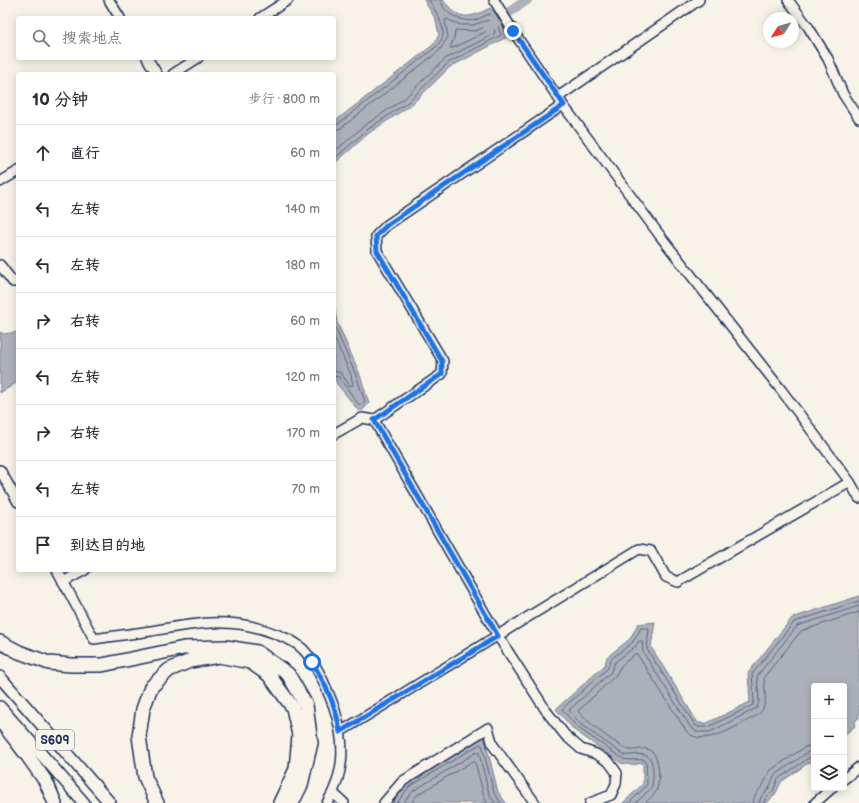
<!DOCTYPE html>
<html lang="zh">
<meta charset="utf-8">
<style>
:root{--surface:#fff;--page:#f7f7f7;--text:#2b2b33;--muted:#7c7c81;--line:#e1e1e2}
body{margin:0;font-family:"Balsamiq Sans","LXGW WenKai TC",sans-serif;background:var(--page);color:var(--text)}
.controls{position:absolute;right:12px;bottom:12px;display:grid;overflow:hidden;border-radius:4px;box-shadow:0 2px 10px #0003}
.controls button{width:36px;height:36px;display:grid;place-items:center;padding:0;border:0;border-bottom:1px solid var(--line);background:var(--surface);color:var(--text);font:20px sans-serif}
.compass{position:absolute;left:763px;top:12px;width:36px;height:36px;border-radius:50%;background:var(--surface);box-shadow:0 2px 10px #0003;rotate:234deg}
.stop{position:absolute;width:12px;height:12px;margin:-9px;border:3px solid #1a73e8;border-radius:50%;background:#fff}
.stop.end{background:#1a73e8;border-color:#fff;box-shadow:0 1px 4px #0008}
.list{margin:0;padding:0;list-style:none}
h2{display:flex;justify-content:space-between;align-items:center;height:52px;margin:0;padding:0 16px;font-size:17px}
h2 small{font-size:13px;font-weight:400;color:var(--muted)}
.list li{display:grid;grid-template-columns:26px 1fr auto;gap:12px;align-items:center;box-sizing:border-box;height:56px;padding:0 16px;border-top:1px solid var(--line)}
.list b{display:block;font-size:15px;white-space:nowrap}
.list em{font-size:13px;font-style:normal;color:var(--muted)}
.icon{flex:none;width:22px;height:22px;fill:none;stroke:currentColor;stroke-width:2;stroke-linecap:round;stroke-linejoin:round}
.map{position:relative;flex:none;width:859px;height:803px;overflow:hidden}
.search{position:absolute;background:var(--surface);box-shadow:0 2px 10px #0003;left:16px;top:16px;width:320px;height:44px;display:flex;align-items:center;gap:10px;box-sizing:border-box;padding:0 14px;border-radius:4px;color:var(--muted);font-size:15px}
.panel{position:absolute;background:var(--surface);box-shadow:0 2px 10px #0003;left:16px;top:72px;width:320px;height:500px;border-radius:4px}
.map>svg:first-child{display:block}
.water{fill:#acb0b9;stroke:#727c95}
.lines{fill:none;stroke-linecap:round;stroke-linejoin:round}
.shore{stroke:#556382;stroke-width:1}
.canal{stroke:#acb0b9;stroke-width:10}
.minor-casing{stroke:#1b2f5e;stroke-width:12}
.major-casing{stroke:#1b2f5e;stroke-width:14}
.highway-casing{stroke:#1b2f5e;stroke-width:16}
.minor{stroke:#f7f3e8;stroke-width:9}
.major{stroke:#f7f3e8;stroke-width:11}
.highway{stroke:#f7f3e8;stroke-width:13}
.route{stroke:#1a73e8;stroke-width:5}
.labels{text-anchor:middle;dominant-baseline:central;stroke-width:3;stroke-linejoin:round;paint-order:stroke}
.shield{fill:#f7f3e8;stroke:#5d6a87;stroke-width:1}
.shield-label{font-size:12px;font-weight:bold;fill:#1b2f5e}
</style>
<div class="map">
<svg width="859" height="803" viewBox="0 0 859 803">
<rect width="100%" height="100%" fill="#f7f3e8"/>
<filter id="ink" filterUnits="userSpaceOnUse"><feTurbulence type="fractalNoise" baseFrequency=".025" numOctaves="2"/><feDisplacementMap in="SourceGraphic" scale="8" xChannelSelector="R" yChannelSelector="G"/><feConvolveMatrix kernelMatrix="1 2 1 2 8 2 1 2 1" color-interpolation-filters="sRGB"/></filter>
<g filter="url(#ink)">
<path class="water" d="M424,0H443C460,21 468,19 490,8L500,19L507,37L450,67L411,105L369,133L334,164V122L433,45L439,35L436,20Z
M334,304L337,322L359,372L369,403L363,410H358L337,384L334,375Z
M0,332L4,334L18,332V382L0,393Z
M859,596V718L856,720L854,727L844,735V686H814V759L781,782L776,793L767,803H623L643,784V763L631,765L621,763L574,730L556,709L605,665L607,657L630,639L638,624L655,622L651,647L698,723H707L750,702L748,673L792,618Z
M484,736L498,792L506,803H393L394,800L406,784Z"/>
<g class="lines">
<path class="shore" d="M485,27L487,29V31L453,48H450L454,38L455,30L475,31Z
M334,125L338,124L436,47C438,44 442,40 443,36C445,26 434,8 429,0
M334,130L341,128L439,51L448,37L445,21L446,19L461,25H473L488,20L492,24L495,32L494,34L445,59L428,75L405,98L364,126L334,152
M334,159L367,130L408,102L448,63L501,35L496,21L490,14C485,15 481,18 476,20C463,23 442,14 441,0
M334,325L355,373L365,401L362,405H359L339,377L334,376
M334,337L351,375L353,385L350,386L341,373L334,371
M397,803L409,787L480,744L482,745L494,793L501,803
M403,803L413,791L477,752L479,753L489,794L495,803
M411,803L417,795L473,761L475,762L484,796L487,803
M629,803L647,785L646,761C641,758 630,761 623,759L577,727L562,709L608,668L611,659L633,642L641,628H649L647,649L695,725L698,727H708L753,705L754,701L752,674L794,622L859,601
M636,803L652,787C653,778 656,757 644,755C637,753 631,756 624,755L580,724L569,710L611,672L615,662L636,646L639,641H642L643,652L691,728L697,732H710L757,708L759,701L757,676L797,626L859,606
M645,803C649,799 655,795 657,789C660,780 660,757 651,751C644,746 637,751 630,750C621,749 583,719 578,711L615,676L621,666L635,654H637L687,732C704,749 739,724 756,716C770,707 764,691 764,677L801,631L859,612
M753,803C754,794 758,792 763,785C766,781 767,775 771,770L805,747L814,745
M759,803L761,797L769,788L774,776L808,752L814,751
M764,803L765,799L773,791L778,779L810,757L814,756"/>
<path class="canal" d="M488,27L527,0"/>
<g class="minor-casing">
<path id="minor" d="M109,0L120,18
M494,0L513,31L563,105L661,237L782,391L850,482L859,498
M788,0L809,28L828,59L843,94L859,118
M260,18L288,0
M147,58L157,74
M173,74L198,58
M558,97L699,0
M0,182L18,171
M0,265L13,282H18
M374,420L498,636L547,712L565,735L581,749L596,754L609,762L617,773L616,784L611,795L590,803
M334,434L362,418L374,420L442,374L443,361L377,251L376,236L387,225L563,105
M0,470L18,502
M57,570L94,639C113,636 132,634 151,631C197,623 232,616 276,634C283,637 292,640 298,645C314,656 327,689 334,707C345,741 346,772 327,803
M63,582L85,570
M340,732L639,549L651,551L666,577L678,582L850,482
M844,779L859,767
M333,793L344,803
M384,803L403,781L488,728L493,745L535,803
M815,803L832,788"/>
</g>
<g class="major-casing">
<path id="major" d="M0,677L110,803
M0,707L84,803"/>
</g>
<g class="highway-casing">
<path id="highway" d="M0,642L19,652L49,663L71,665H102L184,648L226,647L257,652L288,674L306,705L311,743L301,785L292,803
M0,720L27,755L46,782L55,803
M157,803L145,777L139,736L143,709L151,687L169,670L190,661L219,656L250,662L269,675L293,708L299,735L296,769L280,803"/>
</g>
<use href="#minor" class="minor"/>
<use href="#major" class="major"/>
<use href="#highway" class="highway"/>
</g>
</g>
<g class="lines" filter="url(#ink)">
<path class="route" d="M312,662C325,683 337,707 340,732L498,636L374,420L442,374V361L377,251L376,236L387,225L564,105L513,31"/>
</g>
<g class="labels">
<rect class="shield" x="36" y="730" width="38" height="20" rx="3"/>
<g class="shield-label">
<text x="55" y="740">S609</text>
</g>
</g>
</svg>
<div class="controls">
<button>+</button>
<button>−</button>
<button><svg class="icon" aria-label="layers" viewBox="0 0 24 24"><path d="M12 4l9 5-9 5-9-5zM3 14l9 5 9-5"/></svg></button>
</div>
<svg class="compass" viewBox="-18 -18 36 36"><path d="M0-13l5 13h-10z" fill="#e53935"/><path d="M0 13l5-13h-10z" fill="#7c7c81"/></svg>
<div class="stop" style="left:312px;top:662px"></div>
<div class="stop end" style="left:513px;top:31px"></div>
<div class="search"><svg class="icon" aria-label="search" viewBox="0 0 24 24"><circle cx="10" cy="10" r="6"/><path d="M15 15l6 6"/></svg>搜索地点</div>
<section class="panel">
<h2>10 分钟<small>步行 · 800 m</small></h2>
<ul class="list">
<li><svg class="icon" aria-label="ahead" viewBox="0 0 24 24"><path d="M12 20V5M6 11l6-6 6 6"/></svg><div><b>直行</b></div><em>60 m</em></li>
<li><svg class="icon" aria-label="left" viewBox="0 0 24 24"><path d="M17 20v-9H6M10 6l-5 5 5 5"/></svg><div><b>左转</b></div><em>140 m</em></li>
<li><svg class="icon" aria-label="left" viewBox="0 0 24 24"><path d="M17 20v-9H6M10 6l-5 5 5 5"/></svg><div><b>左转</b></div><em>180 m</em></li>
<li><svg class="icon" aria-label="right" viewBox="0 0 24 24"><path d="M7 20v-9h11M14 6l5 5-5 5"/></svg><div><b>右转</b></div><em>60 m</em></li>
<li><svg class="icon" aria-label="left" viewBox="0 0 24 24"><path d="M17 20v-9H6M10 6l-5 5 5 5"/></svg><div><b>左转</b></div><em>120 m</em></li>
<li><svg class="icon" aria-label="right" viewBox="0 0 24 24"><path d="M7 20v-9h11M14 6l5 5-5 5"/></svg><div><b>右转</b></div><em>170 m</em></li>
<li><svg class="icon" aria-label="left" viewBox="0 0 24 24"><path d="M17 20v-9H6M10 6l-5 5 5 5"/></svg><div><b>左转</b></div><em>70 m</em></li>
<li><svg class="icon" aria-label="arrive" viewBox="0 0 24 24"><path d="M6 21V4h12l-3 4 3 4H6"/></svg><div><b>到达目的地</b></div></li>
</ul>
</section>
</div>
